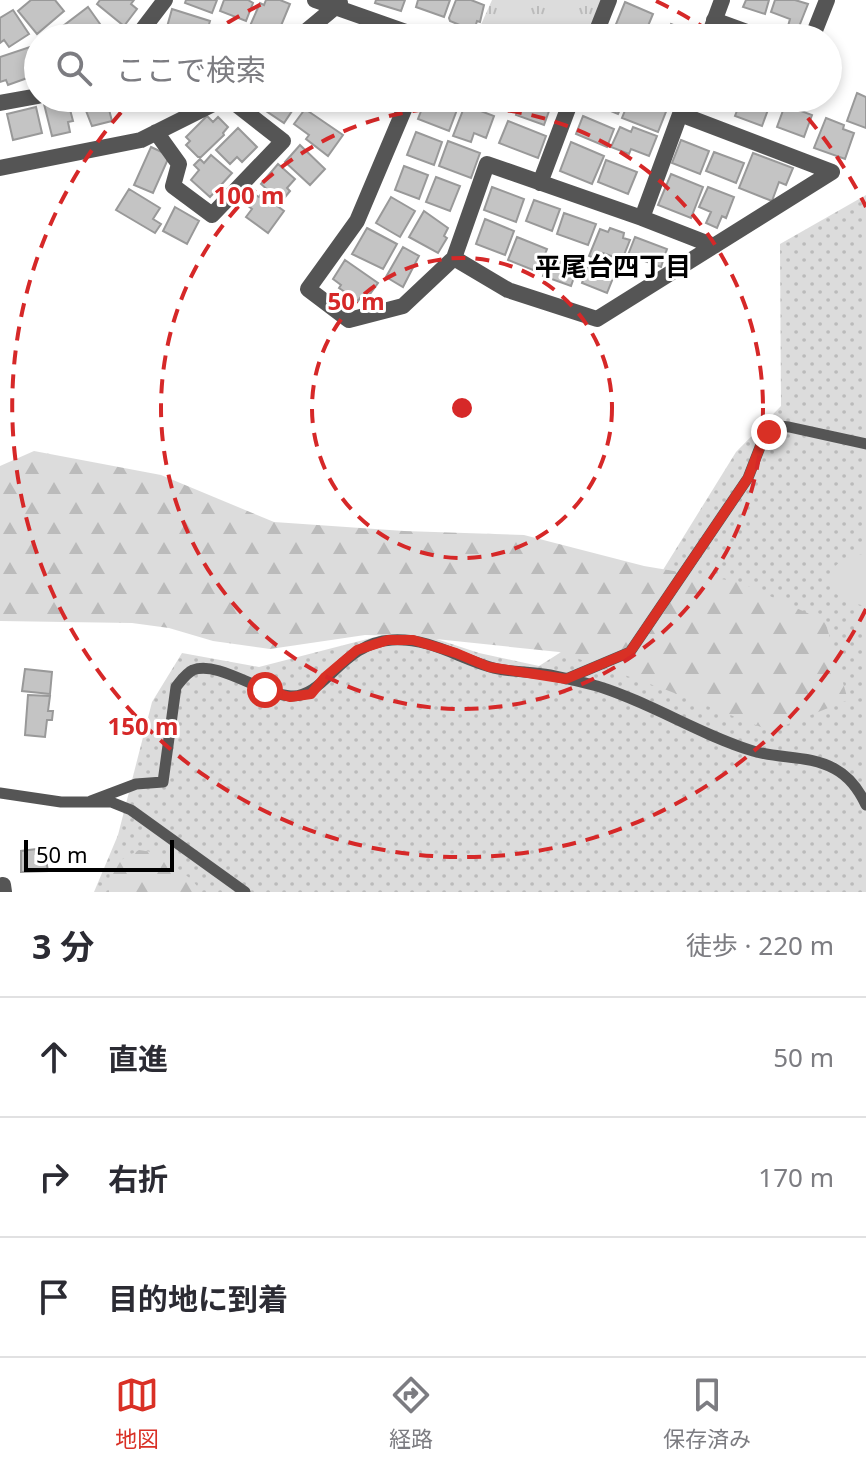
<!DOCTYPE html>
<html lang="ja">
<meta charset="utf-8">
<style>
:root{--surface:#fff;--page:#f7f7f7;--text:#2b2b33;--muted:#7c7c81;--line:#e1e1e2;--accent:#d93025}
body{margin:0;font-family:"Noto Sans","Noto Sans JP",sans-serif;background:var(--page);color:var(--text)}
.scale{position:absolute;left:24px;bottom:20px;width:150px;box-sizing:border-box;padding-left:8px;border:4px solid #000;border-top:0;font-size:22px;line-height:28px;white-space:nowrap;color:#000;-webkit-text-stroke:6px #fff;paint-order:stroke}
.stop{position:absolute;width:24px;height:24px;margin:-18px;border:6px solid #d93025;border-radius:50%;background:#fff}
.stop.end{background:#d93025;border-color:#fff;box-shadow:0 2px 8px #0008}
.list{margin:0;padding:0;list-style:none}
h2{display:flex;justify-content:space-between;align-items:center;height:104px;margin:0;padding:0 32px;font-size:34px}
h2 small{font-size:26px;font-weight:400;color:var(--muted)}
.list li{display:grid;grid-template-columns:52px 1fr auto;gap:24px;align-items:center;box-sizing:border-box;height:120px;padding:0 32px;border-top:2px solid var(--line)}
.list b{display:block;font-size:30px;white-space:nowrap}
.list em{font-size:26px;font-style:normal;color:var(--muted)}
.icon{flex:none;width:44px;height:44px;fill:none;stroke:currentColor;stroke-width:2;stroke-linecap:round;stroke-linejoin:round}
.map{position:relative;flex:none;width:866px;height:892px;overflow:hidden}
.search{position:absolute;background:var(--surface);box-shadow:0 4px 12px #0003;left:24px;right:24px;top:24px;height:88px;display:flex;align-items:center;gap:20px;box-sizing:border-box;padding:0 28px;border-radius:44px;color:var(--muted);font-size:30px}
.sheet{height:464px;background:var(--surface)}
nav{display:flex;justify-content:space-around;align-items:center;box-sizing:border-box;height:112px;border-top:2px solid var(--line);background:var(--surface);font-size:22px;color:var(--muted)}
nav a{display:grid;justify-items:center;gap:4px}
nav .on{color:var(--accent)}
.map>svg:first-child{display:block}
.grass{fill:url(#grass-dots)}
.forest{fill:url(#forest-firs)}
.park{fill:url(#park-tufts)}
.pitch{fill:#dcdcdc}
.building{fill:#c4c4c4;stroke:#999;stroke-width:2}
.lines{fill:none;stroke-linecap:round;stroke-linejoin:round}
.service{stroke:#555;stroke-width:11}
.minor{stroke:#555;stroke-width:16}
.route{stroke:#d93025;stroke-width:10}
.ring{fill:none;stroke:#d62828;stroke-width:4;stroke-dasharray:14 10}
.labels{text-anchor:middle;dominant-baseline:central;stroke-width:6;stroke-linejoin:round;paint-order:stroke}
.neighbourhood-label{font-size:26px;font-weight:bold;fill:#000;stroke:#fff}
.centre{fill:#d62828;stroke:#fff;stroke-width:4}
.ring-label{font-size:24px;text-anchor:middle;font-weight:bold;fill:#d62828;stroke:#fff;stroke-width:6;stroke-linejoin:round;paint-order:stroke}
</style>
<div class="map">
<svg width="866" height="892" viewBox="0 0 866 892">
<defs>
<pattern id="grass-dots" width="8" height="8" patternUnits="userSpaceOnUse" patternTransform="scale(2)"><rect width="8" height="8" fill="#dcdcdc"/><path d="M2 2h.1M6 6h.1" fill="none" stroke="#bbb" stroke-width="1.8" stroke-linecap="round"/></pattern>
<pattern id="forest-firs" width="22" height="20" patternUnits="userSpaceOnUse" patternTransform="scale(2)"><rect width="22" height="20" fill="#dcdcdc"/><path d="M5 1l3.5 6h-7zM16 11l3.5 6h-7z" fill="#bbb"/></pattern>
<pattern id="park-tufts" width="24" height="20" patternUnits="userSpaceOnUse" patternTransform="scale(2)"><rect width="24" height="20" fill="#dcdcdc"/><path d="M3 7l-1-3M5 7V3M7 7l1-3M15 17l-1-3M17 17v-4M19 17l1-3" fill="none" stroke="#bbb"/></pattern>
</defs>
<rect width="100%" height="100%" fill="#fff"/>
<path class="grass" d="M866,195V892H94L118,835L152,702L182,653L259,667L406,629L479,653L539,666L645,599L736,452L781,406L780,244Z"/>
<path class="forest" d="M34,451L161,475L274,522L404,531L524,535L644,566L739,582L825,621L848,700L771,731L664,689L559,652L407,636L365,635L270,649L213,641L169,628L132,623L0,621V466Z
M139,850L158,853L192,880L202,892H109L110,866Z"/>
<path class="park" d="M492,0H609L594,38H475Z"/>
<path class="pitch" d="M859,554L866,556V606C860,605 853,603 847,601C815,585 831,560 859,554Z"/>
<path class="building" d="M31,0H55L64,11L37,34L18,11Z
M100,0H134L131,4L137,9L124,26L97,4Z
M186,0H217L212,13L185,3Z
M224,0H248L253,3L246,21L220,11Z
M266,0H280L290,4L278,33L272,31L269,38H255L246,35L260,3L264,5Z
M376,0H405L401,11L375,3Z
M418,0H450L444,17L416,7Z
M456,0H471L484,5L480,22L477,21L474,31L450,21L449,18Z
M746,0H769L765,14L743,7Z
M775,0H795L808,4L798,29L788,26L790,19L771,12Z
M625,2L653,14L643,38L614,29Z
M88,7L105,31L96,38H72L63,26Z
M172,9L210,21L205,38H171L165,34Z
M13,10L29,34L9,47L4,40L0,43V18Z
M671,24L683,29L680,37L684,38H653L658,28L668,32Z
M215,26L246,37V38H211Z
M30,47L38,69L29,72L30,77L8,85L6,80L0,82V57Z
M857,93L866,97V128L847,121Z
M67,98L73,121L68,122L70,132L52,136L44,104Z
M81,98H106L112,121L92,126Z
M117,98H139L140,101L121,110Z
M253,98H291L298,102L284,123L251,101Z
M426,98H435L458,107L449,131L418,119Z
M522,98L553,100L544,125L516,115Z
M593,98H625L618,114L591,103Z
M630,98L643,100L644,98H655L669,104L658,132L622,118Z
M742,98L772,99L762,126L735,116Z
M465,105L494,116L486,138L474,133L471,142L453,136Z
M785,105L812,115L804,137L777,127Z
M36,107L42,133L13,140L7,114Z
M305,109L343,135L328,156L306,139L309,135L294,124Z
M207,116L213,122L218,117L228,127L223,133L224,135L201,157H198L186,145L190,141L186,137Z
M583,116L614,129L607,147L576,134Z
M826,118L844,125L843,129L854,133L845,159L814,148Z
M508,121L546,136L538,158L499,143Z
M620,127L631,132L633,127L657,136L649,156L631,149L629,154L611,147Z
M238,128L257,147L242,162L237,157L230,164L216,150Z
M416,132L442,142L434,165L407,155Z
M681,140L709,151L700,174L672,163Z
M448,141L480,153L471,178L439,166Z
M571,142L604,156L592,184L560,171Z
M300,145L325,169L310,185L285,162Z
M151,147L166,154L168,159L153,193L134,185Z
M714,152L744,163L736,183L706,171Z
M753,153L793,168L786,185L779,182L772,201L739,188Z
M211,155L232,173L210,197L191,180L199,170L194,165L200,159L204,163Z
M606,160L637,172L628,194L598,182Z
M278,164L295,179L287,188L290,191L281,202L261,184Z
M404,166L428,175L419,199L395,190Z
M671,174L703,187L691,218L658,205Z
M436,177L460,186L450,211L426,202Z
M492,187L524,199L516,222L484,210Z
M708,187L734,197L726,218L722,216L717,228L706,223L711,212L699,207Z
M129,189L160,208L153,219L161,224L155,233L116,210Z
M254,194L259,197L261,194L284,211L268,233L246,217L252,209L247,205Z
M391,197L415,211L400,237L376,223Z
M534,200L560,209L552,231L526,221Z
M175,207L199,221L187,244L163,231Z
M424,211L448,228L444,236L447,238L438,253L409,237Z
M564,213L596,224L588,245L557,234Z
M485,219L514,231L505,255L476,244Z
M367,228L397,244L383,269L352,254Z
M610,228L624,233L623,238L630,240L622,260L603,253L600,260L589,256L600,229L608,232Z
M517,237L547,249L538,272L508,260Z
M635,237L667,249L661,267L628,255Z
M403,247L419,256L403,287L386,277Z
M551,256L578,266L571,286L543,276Z
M345,260L378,283L365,301L360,298L358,301L339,288L341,285L333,279Z
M589,264L615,273L607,293L582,283Z
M25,669L52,672L50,694L22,691Z
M28,695L50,696L48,711H53L52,720H47L45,737L25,735Z
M44,848L48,871L21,872V851Z"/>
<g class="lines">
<path class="service" d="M566,679L630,652L748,478L762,442L769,432L779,426L789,427L866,444
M0,793L61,802H111L131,810L245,892
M91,801L136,784L163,782L176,687C181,681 185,674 193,670C218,660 263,695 291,696C325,698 342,642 392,640C430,638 456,657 490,667C509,673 530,671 550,675C565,678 582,682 597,686C650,702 700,735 753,751C780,759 810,755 835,769C850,777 859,790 866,805"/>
<path class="minor" d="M315,0L423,38
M714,20L763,38
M136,38L165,0
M298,38L340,3
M594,38L609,0
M708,38L722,0
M812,38L827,0
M409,98L357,221L308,289L349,320L403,306L454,258L487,164L642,218L714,246
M0,103L38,96
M680,114L832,172
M156,132L179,164L173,186L212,215L283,141L228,98
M0,168L141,140L225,98
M540,183L572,98
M642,218L686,98
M454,258L508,290L597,319L832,172
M3,885L4,892"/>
</g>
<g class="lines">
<path class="route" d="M265,690L290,697L311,694L325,677L357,650L388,640H413L456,653L489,667L566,679L630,652L748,478L762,442L769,432"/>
</g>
<g class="ring">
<circle cx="462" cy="408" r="150"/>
<circle cx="462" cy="408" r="301"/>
<path d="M866 609A451 451 0 1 1 132 100M207 36A451 451 0 0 1 268 1M656 1A451 451 0 0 1 717 36M792 100A451 451 0 0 1 866 207"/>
</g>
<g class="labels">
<g class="neighbourhood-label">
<text x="613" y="266">平尾台四丁目</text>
</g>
</g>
<circle cx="462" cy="408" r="12" class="centre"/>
<g class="ring-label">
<text x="249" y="204">100 m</text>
<text x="356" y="310">50 m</text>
<text x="143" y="735">150 m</text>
</g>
</svg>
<div class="scale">50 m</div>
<div class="stop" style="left:265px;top:690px"></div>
<div class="stop end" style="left:769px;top:432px"></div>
<div class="search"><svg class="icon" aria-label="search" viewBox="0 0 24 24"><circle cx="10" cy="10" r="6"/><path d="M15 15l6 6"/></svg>ここで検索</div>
</div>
<section class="sheet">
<h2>3 分<small>徒歩 · 220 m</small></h2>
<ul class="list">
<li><svg class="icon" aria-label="ahead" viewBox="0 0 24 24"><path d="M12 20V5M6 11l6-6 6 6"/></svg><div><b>直進</b></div><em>50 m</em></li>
<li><svg class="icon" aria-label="right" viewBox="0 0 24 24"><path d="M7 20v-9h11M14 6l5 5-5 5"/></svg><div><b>右折</b></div><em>170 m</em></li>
<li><svg class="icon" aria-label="arrive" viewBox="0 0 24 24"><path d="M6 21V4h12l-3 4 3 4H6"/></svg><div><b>目的地に到着</b></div></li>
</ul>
</section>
<nav>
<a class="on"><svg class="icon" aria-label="map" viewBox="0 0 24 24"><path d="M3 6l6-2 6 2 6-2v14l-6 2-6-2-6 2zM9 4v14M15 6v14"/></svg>地図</a>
<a><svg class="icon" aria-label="directions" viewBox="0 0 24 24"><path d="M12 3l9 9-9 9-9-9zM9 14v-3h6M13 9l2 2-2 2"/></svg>経路</a>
<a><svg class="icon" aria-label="saved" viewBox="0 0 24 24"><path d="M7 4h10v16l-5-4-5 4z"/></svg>保存済み</a>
</nav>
